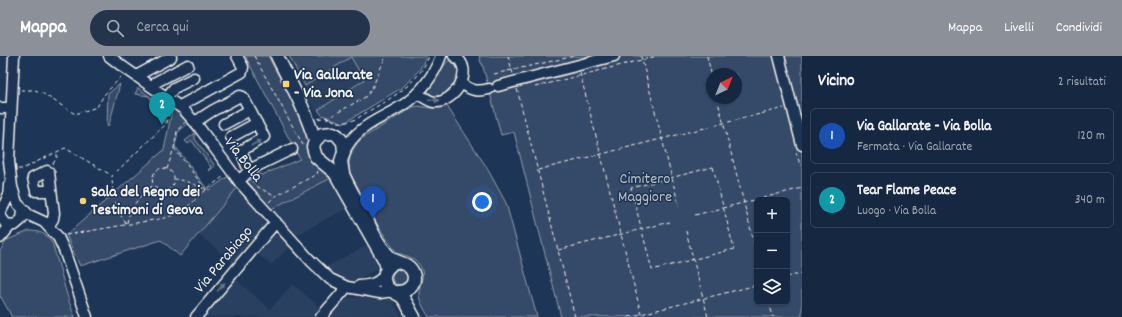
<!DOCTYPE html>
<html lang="it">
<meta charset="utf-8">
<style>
:root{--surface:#162841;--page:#23344c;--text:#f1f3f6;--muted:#9ea6b1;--line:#35445a;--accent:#8c9099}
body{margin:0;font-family:Dekko,sans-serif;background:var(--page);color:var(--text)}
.controls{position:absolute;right:12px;bottom:12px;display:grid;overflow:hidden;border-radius:6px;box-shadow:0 1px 3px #0004}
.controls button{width:36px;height:36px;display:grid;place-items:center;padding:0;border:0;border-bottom:1px solid var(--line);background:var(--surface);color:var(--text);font:20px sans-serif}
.compass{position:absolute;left:706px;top:12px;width:36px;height:36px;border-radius:50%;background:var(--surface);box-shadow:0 1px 3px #0004;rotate:43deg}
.you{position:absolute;left:482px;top:146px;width:14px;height:14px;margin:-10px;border:3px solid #fff;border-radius:50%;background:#1a73e8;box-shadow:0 0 0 6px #1a73e833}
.badge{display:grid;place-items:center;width:26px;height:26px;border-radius:50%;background:var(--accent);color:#fff;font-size:13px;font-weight:700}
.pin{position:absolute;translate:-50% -33px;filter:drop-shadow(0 1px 2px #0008)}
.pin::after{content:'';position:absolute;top:21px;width:14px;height:12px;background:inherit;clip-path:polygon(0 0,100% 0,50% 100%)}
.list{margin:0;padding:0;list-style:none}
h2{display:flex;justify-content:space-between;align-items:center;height:52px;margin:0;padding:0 16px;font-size:17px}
h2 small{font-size:13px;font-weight:400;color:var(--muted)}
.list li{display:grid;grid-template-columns:26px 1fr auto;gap:12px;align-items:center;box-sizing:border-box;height:56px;margin:0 8px 8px;padding:0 8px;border:1px solid var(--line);border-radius:6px}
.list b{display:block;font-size:15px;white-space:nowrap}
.list p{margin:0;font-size:13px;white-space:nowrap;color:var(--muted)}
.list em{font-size:13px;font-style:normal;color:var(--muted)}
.icon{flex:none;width:22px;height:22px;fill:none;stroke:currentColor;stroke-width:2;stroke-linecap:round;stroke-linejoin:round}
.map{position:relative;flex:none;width:802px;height:261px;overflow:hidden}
header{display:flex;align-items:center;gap:24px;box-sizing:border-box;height:56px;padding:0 20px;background:var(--accent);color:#fff}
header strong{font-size:19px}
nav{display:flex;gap:22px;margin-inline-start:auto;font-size:14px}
.search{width:280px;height:36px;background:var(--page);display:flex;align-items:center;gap:10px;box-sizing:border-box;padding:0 14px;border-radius:22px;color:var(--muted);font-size:15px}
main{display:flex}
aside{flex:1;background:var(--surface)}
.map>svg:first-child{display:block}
.built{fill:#2a4060}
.green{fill:#354a67;stroke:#949ea8;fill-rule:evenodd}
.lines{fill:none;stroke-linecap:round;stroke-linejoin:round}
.minor-casing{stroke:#f4f1e8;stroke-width:13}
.major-casing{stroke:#f4f1e8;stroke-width:15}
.path{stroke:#f4f1e8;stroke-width:1;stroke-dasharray:4 3;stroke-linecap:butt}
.minor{stroke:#1d3557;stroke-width:10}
.major{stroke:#1d3557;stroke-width:12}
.oneway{fill:#68778a}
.poi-dot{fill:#ffd166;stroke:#1d3557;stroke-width:1.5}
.labels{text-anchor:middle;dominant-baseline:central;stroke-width:3;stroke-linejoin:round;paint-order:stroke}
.poi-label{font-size:16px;font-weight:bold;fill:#f4f1e8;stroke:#1d3557;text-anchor:start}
.street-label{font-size:16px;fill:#f4f1e8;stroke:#1d3557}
.park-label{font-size:16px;fill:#bbbfc1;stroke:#1d3557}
</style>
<header>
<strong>Mappa</strong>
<div class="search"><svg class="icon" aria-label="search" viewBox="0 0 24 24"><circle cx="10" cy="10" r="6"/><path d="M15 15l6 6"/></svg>Cerca qui</div>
<nav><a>Mappa</a><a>Livelli</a><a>Condividi</a></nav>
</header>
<main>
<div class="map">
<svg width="802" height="261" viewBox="0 0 802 261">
<rect width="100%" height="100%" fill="#1d3557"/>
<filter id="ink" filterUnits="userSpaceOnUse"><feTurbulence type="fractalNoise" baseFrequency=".025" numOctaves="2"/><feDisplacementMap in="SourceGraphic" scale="8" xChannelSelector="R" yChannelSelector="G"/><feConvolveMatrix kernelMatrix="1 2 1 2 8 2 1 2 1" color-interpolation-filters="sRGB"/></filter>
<g filter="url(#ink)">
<path class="built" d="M351,0L365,24L315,55L302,32Z
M331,122L347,152L295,180L271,153Z
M238,131L291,190L271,209L253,194L238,211L198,178Z
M368,189L379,211L354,226H347L337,221L326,211Z
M232,220L270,253L293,228L321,252L314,261H197Z
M346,241L392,244L402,261H328Z"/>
<path class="green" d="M245,0H268L308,75V93L331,122L271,153L247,125L252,123L253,115L262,119L300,103Z
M289,0H426L420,13L403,31L344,67L322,59L318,54L364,24L351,1L305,30Z
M479,0H802V261H561L514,76L501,79L482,7H481ZM712,18H736V42H712ZM757,144H787V246H757Z
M448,5C471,5 452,46 432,40L428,35C431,30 445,7 448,5Z
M120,28L109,69L107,70L108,38Z
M138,32L166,52L165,67L149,40L135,38Z
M173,50L190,66L178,76L175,90L207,133L209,134L230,119L238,131L180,200L161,184L80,210L66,179L164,94Z
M419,50C430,52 437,54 447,50L487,112L506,147L537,261H429C425,254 418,244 419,236C420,227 425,220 421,212C414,197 402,202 395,194C376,171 364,142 350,117C347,104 352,92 361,83L413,51Z
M195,77V83L215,110L209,115L208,114L211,111L192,85L188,88L185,85Z
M29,175C38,175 46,177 51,185C54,190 55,198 57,203C63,223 67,243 75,261H12L1,241L0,242V195L7,184Z
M392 221a8 8 0 1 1 16 0a8 8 0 1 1-16 0Z"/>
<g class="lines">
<g class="minor-casing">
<path id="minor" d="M14,0L9,105L12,131L17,147L29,159L44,166L58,181L64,194L87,261
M109,0L122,10L183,53L198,70L241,128L311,205L330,223L347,231L380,237L393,235
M779,0L802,89
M140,18L171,1
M461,26C470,35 477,36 489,33
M498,30L614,0
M152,31L156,26L188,9
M417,37C422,40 428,45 434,46C454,48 477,13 454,0
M167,41L174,32L194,22
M180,50L242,16L243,11L237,0
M0,52H11
M195,66L212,55L240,40L243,41L264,81L241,95L249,115L239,125
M224,68L250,54
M231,81L257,67
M344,96C357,68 383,63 406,47C422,35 434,19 441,0
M249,114L292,93
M0,157L8,141L9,129
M1,161L6,168L15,169L22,163L23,154
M48,170L53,163L54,157L49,116L47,115L33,122L36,135H51
M0,182L11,169
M359,230C370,229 378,228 384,219
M196,261L276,166
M321,261L347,231"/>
</g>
<g class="major-casing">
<path id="major" d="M277,0C291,28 306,55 315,85
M391,209C383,215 381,226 389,233C394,237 399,238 403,242C407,247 410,255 414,261
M387,213L385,205L335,117L316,101L313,91L315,85L322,78L333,77L337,79L343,86L344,96L341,105L343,118C348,130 355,142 362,154C370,170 377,189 391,202C398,208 409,206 413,217C417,228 407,237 396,236"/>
</g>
<path class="path" d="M254,0L303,89
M508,0L513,18
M641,0L679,150
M707,0L712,21
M580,17L642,261
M494,18L575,0
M535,31L657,0
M517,33L575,261
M21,34H35L42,37L75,58L97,51L104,39L121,21
M717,42L757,198
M318,63L326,61C333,64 339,68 347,66C355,65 362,59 369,55C393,41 418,28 429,0
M326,63L367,40L372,32L386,0
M174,92L206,134C196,129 187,125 175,123
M796,96L800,108
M53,108L57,101V97
M713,111L734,193L652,214L631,132Z
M18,113H22L65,92L111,119
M167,113L174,92L177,75L185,66
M538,114L784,52
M252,125L258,131L274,140
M269,146L274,141L317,118L318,115
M695,159L802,132
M126,167C113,151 113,139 112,120L167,67L170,53
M127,167C130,150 140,140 153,129C149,113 165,106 174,119V128L168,134L159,135L153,129
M686,175L708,261
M66,179L165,162L176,158L183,155L207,133L224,120
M558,194L670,166
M787,221L802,217
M769,246L773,261
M629,261L757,229"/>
<use href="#minor" class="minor"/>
<use href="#major" class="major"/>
</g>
<defs><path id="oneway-solid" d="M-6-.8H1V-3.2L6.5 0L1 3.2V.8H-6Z"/></defs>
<g class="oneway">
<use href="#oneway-solid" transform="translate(434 44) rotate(8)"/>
<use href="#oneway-solid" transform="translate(256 87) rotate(-28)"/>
<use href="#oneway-solid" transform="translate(221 231) rotate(-50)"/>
</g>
</g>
<g class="poi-dot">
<rect x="282" y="24" width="8" height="8" rx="2"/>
<circle cx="83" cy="145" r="4"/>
</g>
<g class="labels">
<g class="poi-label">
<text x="294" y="19">Via Gallarate<tspan x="294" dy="18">- Via Jona</tspan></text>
<text x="91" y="136">Sala del Regno dei<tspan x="91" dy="18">Testimoni di Geova</tspan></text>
</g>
<g class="street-label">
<text transform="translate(243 104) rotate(52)">Via Bolla</text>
<text transform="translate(224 204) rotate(-50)">Via Parabiago</text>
</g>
<g class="park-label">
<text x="645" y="123">Cimitero<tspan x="645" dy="18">Maggiore</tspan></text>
</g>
</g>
</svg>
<div class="controls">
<button>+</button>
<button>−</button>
<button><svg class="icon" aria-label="layers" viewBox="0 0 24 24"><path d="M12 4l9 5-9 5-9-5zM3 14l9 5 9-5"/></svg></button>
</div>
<svg class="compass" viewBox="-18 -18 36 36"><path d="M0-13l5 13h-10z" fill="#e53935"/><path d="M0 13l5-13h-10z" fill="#9ea6b1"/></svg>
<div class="you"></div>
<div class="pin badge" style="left:373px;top:163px;background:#1a4fb4">1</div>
<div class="pin badge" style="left:162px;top:69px;background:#0f9aa8">2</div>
</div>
<aside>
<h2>Vicino<small>2 risultati</small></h2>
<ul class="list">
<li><span class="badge" style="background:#1a4fb4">1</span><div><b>Via Gallarate - Via Bolla</b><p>Fermata · Via Gallarate</p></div><em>120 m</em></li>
<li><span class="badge" style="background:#0f9aa8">2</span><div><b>Tear Flame Peace</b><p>Luogo · Via Bolla</p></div><em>340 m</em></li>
</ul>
</aside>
</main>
